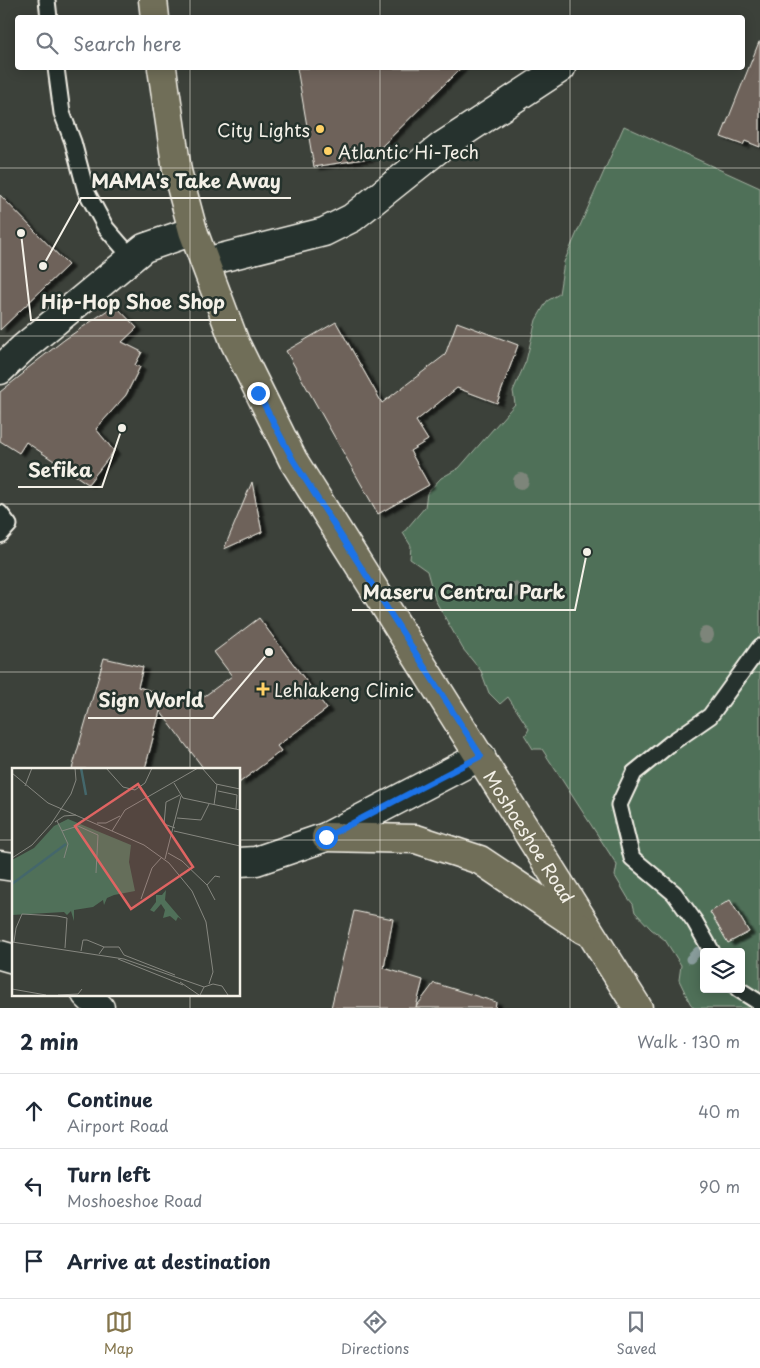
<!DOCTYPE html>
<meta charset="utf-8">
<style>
:root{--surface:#fff;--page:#f6f6f7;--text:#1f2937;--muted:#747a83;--line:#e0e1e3;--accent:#84754c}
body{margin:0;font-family:"Playpen Sans",sans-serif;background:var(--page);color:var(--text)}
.controls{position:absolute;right:15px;bottom:15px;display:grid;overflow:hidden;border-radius:5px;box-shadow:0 2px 12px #0003}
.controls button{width:45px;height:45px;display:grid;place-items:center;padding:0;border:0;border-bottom:1px solid var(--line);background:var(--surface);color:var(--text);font:25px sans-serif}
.stop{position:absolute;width:15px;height:15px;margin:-11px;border:4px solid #1a73e8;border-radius:50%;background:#fff}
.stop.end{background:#1a73e8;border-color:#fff;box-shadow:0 1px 5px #0008}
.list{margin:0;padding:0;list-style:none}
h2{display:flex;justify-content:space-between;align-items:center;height:65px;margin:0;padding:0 20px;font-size:21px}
h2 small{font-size:16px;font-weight:400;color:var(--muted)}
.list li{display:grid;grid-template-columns:32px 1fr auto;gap:15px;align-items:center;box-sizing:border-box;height:75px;padding:0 20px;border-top:1px solid var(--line)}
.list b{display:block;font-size:19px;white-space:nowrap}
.list p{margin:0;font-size:16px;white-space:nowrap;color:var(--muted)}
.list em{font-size:16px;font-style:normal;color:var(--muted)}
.icon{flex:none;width:28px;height:28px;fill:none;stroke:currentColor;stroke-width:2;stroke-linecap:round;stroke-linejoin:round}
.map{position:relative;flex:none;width:760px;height:1008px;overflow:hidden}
.search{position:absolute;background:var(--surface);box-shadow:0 2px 12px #0003;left:15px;right:15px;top:15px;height:55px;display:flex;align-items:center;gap:12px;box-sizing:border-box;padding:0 18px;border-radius:5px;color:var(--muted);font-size:19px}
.sheet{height:290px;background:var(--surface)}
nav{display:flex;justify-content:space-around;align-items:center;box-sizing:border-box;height:70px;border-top:1px solid var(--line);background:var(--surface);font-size:14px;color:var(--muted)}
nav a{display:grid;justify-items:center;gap:2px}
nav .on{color:var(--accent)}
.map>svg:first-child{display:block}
.green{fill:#507059;stroke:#a2b0a0;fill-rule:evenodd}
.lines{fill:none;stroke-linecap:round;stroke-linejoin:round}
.stream{stroke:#8a9e9d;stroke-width:9}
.building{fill:#6e625a;stroke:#f4f1e8;filter:url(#shadow)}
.lane-casing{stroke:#f4f1e8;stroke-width:19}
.street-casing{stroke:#f4f1e8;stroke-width:31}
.secondary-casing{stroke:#f4f1e8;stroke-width:31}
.primary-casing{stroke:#f4f1e8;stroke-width:31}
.lane{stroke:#26332d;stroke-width:15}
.street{stroke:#26332d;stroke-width:28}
.secondary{stroke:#26332d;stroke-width:28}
.primary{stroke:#706e59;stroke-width:28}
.tree{fill:#7d857a}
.route{stroke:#1a73e8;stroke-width:6}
.grid{fill:none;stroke:#f4f1e8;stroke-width:1;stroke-opacity:0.55}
.poi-dot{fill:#ffd166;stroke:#26332d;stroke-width:2}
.labels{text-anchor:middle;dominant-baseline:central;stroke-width:5;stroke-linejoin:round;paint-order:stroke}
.poi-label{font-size:18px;fill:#f4f1e8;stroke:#26332d;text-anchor:start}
.street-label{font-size:18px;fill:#f4f1e8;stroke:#26332d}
.inset-river{fill:none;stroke:#44676b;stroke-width:2.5}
.inset-road{fill:none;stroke:#868780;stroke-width:1}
.view{fill:#df6462;fill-opacity:0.15;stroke:#df6462;stroke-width:2.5}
.inset-edge{fill:none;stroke:#f4f1e8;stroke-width:2.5}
.leader{fill:none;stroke:#f4f1e8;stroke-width:2}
.callout-dot{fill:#f4f1e8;stroke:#26332d;stroke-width:2}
.callout-label{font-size:19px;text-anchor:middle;font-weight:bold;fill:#f4f1e8;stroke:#26332d;stroke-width:5;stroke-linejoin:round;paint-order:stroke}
</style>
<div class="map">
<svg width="760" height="1008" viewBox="0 0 760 1008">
<defs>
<filter id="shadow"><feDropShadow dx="5.5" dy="3" stdDeviation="1" flood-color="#0009"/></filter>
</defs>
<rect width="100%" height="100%" fill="#3c413a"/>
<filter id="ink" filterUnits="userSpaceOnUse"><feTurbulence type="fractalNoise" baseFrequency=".02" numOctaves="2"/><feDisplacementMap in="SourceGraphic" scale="10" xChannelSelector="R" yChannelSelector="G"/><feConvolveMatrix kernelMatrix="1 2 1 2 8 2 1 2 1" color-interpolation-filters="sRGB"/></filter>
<g filter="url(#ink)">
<path class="green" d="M624,126L760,188V1008H694L690,1003L679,980L681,965L665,940L651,929L635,912L633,904L628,898L615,876L617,865L542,749H533L525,736L529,729L508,697L500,704L489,693L481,671L463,649L435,600L427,571L410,559L411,546L403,533L425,507L427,493L441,478L459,468L515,404L513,391L526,361L536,320L547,301L559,294L564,262ZM704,952H741V989H704Z"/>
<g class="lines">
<path class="stream" d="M690,959L698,951L704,954"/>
</g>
<path class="building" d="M759,42H760V147L745,141L743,145L721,137Z
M297,68H461L370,158L314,167Z
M0,195L68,265L0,330Z
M115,305L137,328L122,342L142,352L135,365L140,367L126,395L96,429L114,451L88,484L26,442L19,453L0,441V392L24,373L23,372L64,340Z
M336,322L382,403L445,355L457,322L518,345L497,403L457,388L416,421L428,440L410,451L429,485L378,514L286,351Z
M252,482L262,532L224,549Z
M259,618L327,709L277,746L281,751L239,783V769H204L160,711L145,769H72L104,658L143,667L138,687L195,703L232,676L214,652Z
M730,900L749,932L728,943L710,912Z
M354,911L393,919L384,968L423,980L416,1007L434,983L496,1002L495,1008H331Z"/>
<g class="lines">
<g class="lane-casing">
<path id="lane" d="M47,0L49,18
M56,68L62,113L73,142L86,191L106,228L132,258
M0,513L9,525L0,535
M712,952L695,922L674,893L632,858L619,805L634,773L671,743L710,716L760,647
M738,989L760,1003"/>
</g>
<g class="street-casing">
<path id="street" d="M205,262L324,232L352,218L442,146L561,68
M0,370L23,348L144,248L193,231
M0,955L14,959
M86,994L100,1008"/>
</g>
<g class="secondary-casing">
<path id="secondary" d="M239,862L256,861L326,837L481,756
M0,865L14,867"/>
</g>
<g class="primary-casing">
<g id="primary">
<path d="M153,0L155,18"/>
<path id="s1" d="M162,68L177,171L193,231L235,343L293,460L638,1008"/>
<path d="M326,837L416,839L480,860L584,930"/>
</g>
</g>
<use href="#lane" class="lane"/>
<use href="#street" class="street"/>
<use href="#secondary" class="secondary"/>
<use href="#primary" class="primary"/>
</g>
<g class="tree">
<circle cx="521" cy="481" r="8"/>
<circle cx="514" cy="590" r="8"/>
<circle cx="706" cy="635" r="8"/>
</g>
</g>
<g class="lines" filter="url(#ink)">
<path class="route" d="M258,393L293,460L481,756L326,837"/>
</g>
<path class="grid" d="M190,0V18M380,0V18M570,0V18M190,68V769M380,68V1008M570,68V1008M0,168H760M0,336H760M0,504H760M0,672H760M0,840H14M239,840H760M190,994V1008"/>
<g class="poi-dot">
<circle cx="320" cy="129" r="5"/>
<circle cx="328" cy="151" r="5"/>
<path d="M260.5 681.5h5v5h5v5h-5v5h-5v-5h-5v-5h5z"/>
</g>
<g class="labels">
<g class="poi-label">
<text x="310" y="129" text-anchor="end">City Lights</text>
<text x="338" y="151">Atlantic Hi-Tech</text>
<text x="274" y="689">Lehlakeng Clinic</text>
</g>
<g class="street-label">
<text stroke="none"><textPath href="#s1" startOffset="861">Moshoeshoe Road</textPath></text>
</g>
</g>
<g transform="translate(12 768)">
<rect width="228" height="228" fill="#3c413a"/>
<path d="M56,51L119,77L117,94L123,123L102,127L95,130L92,137L91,132L81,139L62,142V153L59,143L55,147L52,144L0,147V92L22,80L42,58ZM154,122L153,132L170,152L166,149L164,153L158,148L151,150L153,142L149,136L142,144L138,142L144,134V127H150Z" fill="#507059"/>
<path class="inset-river" d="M69,0L74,27M0,116L54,76"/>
<path class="inset-road" d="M94,0L111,19L123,22L133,15L140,0M190,0L204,16L228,21M0,5L36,35L132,77L157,95L180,123L194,154L201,204L197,216M162,15L171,30L228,42M13,18L20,0M206,23L225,27L224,41M202,37L205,16M165,50L189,52L197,36M45,53L50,63L66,58L86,67L84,105M43,54L52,48L64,47M85,55H94L108,48M163,60L152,56L154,34L168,27M50,63L56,76L52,90M100,63L113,42L186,0M162,63L228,78M156,85L170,93L195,117L203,132M0,90L20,77L39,56L59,26L64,12L63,0M153,91L169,28M195,117L203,108L208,109M129,131L140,100L150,89M0,174L112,191L192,219M2,174L4,160L10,146L45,148L55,150L53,180M69,183L71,172H75L92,179M87,186L92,179H107L112,187L163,207M106,191L171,217M168,214L187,227M0,221L34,227M46,227L66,226L70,221M188,227L192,219L201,216L210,218L216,227"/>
<path class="view" d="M126,16L181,99L119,141L63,58Z"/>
<rect width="228" height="228" class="inset-edge"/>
</g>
<path class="leader" d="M43 266L81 198H291M21 233L31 320H236M122 428L102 487H18M587 552L575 610H352M269 652L213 718H88"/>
<g class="callout-dot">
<circle cx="43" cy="266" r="5"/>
<circle cx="21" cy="233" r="5"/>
<circle cx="122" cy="428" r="5"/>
<circle cx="587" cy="552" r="5"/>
<circle cx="269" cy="652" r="5"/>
</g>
<g class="callout-label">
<text x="186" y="188">MAMA's Take Away</text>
<text x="133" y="309">Hip-Hop Shoe Shop</text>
<text x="60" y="477">Sefika</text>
<text x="464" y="599">Maseru Central Park</text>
<text x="151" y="707">Sign World</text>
</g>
</svg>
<div class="controls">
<button><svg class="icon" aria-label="layers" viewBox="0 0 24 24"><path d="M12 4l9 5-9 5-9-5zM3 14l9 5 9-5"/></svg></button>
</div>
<div class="stop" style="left:326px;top:837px"></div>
<div class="stop end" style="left:258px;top:393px"></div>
<div class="search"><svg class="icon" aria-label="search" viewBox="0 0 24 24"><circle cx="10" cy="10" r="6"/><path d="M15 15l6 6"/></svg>Search here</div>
</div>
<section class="sheet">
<h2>2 min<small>Walk · 130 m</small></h2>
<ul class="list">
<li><svg class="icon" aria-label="ahead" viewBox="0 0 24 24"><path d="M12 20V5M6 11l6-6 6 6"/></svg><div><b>Continue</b><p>Airport Road</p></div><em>40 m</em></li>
<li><svg class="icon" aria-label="left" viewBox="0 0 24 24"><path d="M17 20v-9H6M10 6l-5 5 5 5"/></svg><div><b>Turn left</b><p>Moshoeshoe Road</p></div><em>90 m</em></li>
<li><svg class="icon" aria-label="arrive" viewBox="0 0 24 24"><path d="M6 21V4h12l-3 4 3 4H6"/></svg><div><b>Arrive at destination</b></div></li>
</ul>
</section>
<nav>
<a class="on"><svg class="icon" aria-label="map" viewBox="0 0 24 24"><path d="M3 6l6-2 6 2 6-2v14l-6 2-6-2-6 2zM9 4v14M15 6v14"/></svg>Map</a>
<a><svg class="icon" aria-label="directions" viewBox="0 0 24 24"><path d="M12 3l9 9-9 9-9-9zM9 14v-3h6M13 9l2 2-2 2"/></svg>Directions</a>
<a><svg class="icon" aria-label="saved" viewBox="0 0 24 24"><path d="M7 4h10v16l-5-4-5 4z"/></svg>Saved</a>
</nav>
